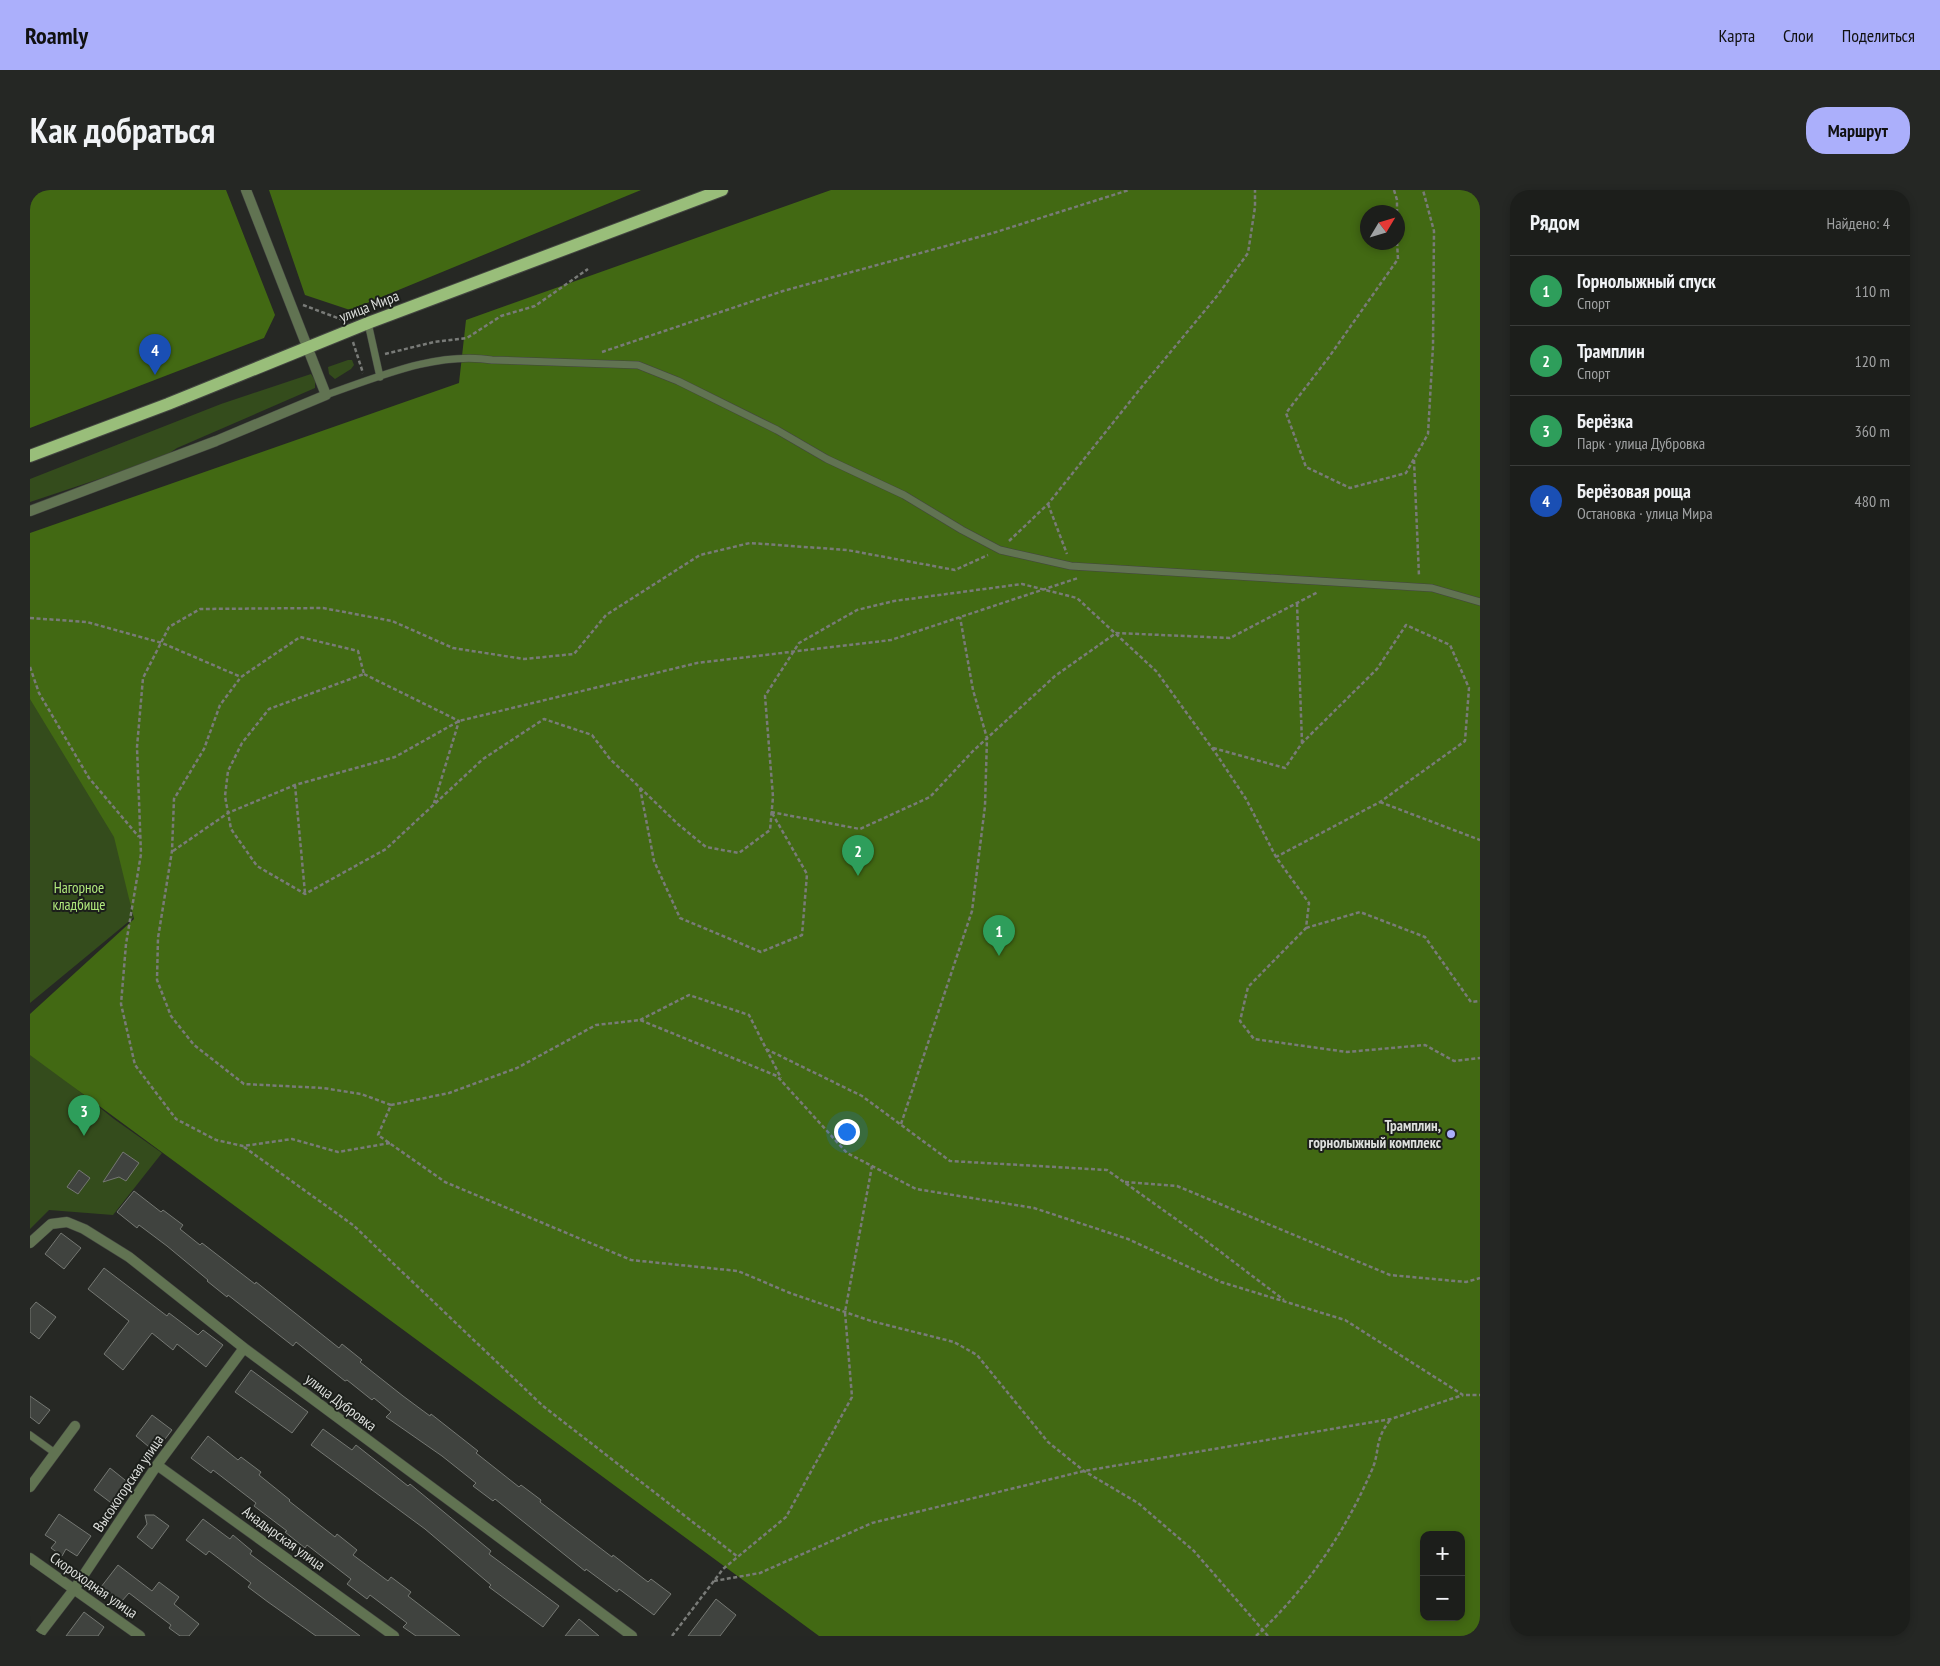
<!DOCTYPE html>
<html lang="ru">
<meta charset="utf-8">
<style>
:root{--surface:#1c1e1b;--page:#252724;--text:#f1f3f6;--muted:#a0a2a3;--line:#3a3c3a;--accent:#abaffb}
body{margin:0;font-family:"PT Sans Narrow",sans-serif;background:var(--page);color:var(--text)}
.controls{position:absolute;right:15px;bottom:15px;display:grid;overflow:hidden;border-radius:10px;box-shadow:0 2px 8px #0003}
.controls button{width:45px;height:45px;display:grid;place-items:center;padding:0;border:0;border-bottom:1px solid var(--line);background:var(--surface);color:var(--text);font:25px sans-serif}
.compass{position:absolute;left:1330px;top:15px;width:45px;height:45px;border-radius:50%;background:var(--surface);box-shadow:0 2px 8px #0003;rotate:52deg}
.you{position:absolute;left:816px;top:941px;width:18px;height:18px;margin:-12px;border:4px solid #fff;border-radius:50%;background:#1a73e8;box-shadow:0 0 0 8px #1a73e833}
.badge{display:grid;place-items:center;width:32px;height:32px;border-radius:50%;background:var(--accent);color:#fff;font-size:16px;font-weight:700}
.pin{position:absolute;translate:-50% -41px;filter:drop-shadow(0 1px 2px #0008)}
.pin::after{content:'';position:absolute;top:26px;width:18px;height:15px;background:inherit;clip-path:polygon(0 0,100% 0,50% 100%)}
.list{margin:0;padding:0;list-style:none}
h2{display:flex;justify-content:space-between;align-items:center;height:65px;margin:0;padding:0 20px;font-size:21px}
h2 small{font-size:16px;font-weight:400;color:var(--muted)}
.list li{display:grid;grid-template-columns:32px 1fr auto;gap:15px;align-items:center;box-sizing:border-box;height:70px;padding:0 20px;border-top:1px solid var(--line)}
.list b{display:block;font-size:19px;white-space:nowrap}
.list p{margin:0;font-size:16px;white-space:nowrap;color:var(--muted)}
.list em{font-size:16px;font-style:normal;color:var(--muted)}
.map{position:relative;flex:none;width:1450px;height:1446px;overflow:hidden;border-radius:20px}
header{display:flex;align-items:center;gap:30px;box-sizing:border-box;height:70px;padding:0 25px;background:var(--accent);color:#111}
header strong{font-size:24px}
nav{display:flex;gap:28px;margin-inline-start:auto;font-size:18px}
.intro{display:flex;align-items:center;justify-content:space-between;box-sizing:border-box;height:120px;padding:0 30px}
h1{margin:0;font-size:35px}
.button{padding:12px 22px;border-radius:20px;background:var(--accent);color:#111;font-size:18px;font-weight:700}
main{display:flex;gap:30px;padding:0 30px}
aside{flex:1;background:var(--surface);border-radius:20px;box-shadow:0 2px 8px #0003}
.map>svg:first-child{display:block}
.green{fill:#344c1c}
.forest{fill:#426913;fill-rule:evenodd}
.building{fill:#40433f;stroke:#757873}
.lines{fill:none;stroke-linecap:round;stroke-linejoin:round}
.service-casing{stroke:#434541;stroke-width:8}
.minor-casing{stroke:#434541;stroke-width:11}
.primary-casing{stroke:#434541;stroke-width:14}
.path{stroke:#797b78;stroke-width:2.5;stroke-dasharray:4 2.5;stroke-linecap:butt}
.service{stroke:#617352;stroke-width:7}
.minor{stroke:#617352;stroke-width:10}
.primary{stroke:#99be7a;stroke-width:12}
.poi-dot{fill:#abaffb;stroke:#1c1f1b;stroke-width:2}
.labels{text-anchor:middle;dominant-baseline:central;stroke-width:4;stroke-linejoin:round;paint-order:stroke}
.street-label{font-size:15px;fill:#dddfdc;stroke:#1c1f1b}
.park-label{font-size:15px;fill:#b0e87c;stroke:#1c1f1b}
.poi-label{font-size:15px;font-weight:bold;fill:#dddfdc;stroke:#1c1f1b;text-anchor:end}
</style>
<header>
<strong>Roamly</strong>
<nav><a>Карта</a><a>Слои</a><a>Поделиться</a></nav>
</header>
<div class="intro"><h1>Как добраться</h1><a class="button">Маршрут</a></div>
<main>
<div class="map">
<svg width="1450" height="1446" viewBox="0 0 1450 1446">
<rect width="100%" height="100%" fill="#262824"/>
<path class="green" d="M318,170H322L324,175L321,179L305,189L299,184L298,177Z
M281,184L285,190V198L147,258L132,268L0,312V289L191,214Z
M0,507L88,646L103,728L0,813Z
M0,862L84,929L132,963L83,1025L19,1020L0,1039Z"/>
<path class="forest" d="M0,0H196L245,125L234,148L0,238Z
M239,0H611L320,120L275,105Z
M801,0H1450V1446H789L0,865V824L104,729L84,647L0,509V343L429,193L436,130ZM1338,22H1368V52H1338ZM1394,1345H1431V1427H1394Z"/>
<path class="building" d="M93,962L109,973L96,991L89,987L73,992Z
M49,980L60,988L48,1004L37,997Z
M104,1001L131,1022L133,1020L153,1035L150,1039L170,1055L172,1053L225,1094L226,1092L309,1158L312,1154L332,1170L330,1172L373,1206L400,1226L401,1224L448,1261L446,1263L489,1297L491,1295L511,1310L510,1312L582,1367L583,1365L618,1392L621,1389L641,1404L624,1425L589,1399L587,1402L556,1379L555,1381L465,1309L463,1311L443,1296L446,1293L412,1266L356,1227L361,1222L344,1208L342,1210L317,1190L315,1191L266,1152L263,1156L198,1105L197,1107L177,1091L178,1090L137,1056L109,1035L107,1038L87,1022Z
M31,1043L51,1058L34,1079L15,1064Z
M74,1078L137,1126L139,1123L168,1145L173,1140L193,1155L176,1177L147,1154L143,1160L122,1143L93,1180L74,1164L99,1131L58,1099Z
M6,1112L26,1127L9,1149L0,1142V1119Z
M221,1180L278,1222L262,1243L205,1202Z
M0,1206L20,1220L9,1234L0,1227Z
M122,1225L142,1240L125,1262L106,1246Z
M293,1239L322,1260L326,1255L378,1296L380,1294L461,1361L459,1364L529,1416L513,1437L459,1397L461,1395L395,1339L281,1255Z
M178,1246L208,1270L211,1267L231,1282L229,1285L260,1310L259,1311L305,1347L307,1344L327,1360L323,1365L358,1391L361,1387L381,1402L378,1406L430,1446H386L373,1437L377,1433L340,1405L337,1409L317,1394L321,1389L277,1355L275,1358L255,1342L257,1341L224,1316L226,1313L183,1280L181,1283L161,1268Z
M80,1278L100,1294L84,1315L64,1300Z
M29,1324L61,1346L47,1366L36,1359L32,1366L21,1358L26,1352L15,1345Z
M115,1325H124L139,1336L122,1359L107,1347L117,1334Z
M173,1329L200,1349L203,1345L222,1361L220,1364L330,1446H286L238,1412L218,1397L221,1393L179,1361L176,1365L156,1350Z
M88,1375L122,1401L129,1392L149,1407L144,1414L169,1434L159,1446H150L139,1438L141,1435L99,1403L91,1412L71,1397Z
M686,1409L706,1425L690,1446H658Z
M54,1422L74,1437L68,1446H36Z
M549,1429L569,1446H535Z"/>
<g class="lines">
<g class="service-casing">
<path id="service" d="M338,133L350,187
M296,205C348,187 407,161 462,170L608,175L648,191L747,240L797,269L874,305L932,340L970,360L1041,376L1402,398L1450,412
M0,1245L25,1263"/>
</g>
<g class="minor-casing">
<path id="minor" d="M0,321L186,251L296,205L216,0
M0,1053L21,1034L37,1032L54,1039L99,1067L214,1158L602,1446
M127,1275L364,1446
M0,1297L45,1236
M0,1368L110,1446
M8,1446L45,1398L127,1275L214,1158"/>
</g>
<g class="primary-casing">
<path id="primary" d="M0,266L138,214L338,133L692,0"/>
</g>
<path class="path" d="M1364,0L1367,10V22
M1367,52L1368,69L1299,167L1256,223L1276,277L1320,298L1376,283L1398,244L1403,156L1404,41L1393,0
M273,115L313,130
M323,152L333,183
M572,162L753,101L963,43L1099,0
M355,164L404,152L437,148L471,126L505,116L558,79
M1384,270L1389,386
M1018,314L1037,364
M979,351L1018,314L1114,194L1187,106L1218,63L1225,17V0
M1267,413L1272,553
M0,428L57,432L132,453L211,487
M0,477L9,503L59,588L109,647
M334,484L429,531L404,613
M1183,558L1255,578L1272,553L1347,479L1376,435L1420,455L1439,498L1435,551L1350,612L1246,667
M265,595L275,703
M610,598L624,671L650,728L731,762L772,745L777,684L742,623
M1350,612L1450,650
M741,622L830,639L900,607L943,561L1025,486L1086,443L1200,448L1288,402
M143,661L198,623L265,595L365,567L429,531L667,473L861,450L1048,388
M1276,738L1330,722L1395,747L1441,812L1450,811
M610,830L659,805L719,825L751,888
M736,859L832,906L920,971L1077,980L1167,1044L1254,1110
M361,915L331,904L293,898L214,894L164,855L141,826L127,790L128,748L142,661L144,609L174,559L190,515L211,487L270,447L328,461L334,484L239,519L212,553L198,581L195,606L201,639L227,676L275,704L356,659L453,569L514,529L562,545L580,569L649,635L676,657L709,663L740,640L743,607L735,506L769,453L827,420L864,411L992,394L1047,408L1127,482L1187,565L1216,609L1246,667L1279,713L1276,738L1218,797L1210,831L1224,849L1317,862L1395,855L1424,871L1450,868
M871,934L942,721L955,616L957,548L943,500L930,427
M360,953L308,962L262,949L213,956L186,950L146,929L105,875L91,814L96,754L111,664L107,557L113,488L139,437L170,419L293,418L362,431L423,458L494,469L544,464L576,425L670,365L720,353L817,360L925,380L958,365
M214,957L323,1035L513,1216L708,1367
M1095,992L1147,996L1360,1085L1436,1092L1450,1088
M684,1391L730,1383L842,1333L1054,1281L1361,1229L1433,1205
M642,1446L693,1379L756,1327L822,1207L815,1122L842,976
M1226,1446C1275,1401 1314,1344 1341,1282C1351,1261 1343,1252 1360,1230
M1238,1446L1164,1361L1108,1313L1054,1281L1018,1252L947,1165L924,1152L841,1131L760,1103L708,1081L601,1070L415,992L348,945L361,915L419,903L487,878L566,835L610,830L747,886L817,963L886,999L1004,1018L1098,1049L1191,1092L1315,1130L1433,1205H1450"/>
<use href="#service" class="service"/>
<use href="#minor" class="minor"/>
<use href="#primary" class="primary"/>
</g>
<circle class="poi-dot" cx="1421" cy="944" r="5"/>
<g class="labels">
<g class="street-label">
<text transform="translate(339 116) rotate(-21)">улица Мира</text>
<text transform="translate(311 1212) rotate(37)">улица Дубровка</text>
<text transform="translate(98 1293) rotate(-56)">Высокогорская улица</text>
<text transform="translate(254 1348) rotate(36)">Анадырская улица</text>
<text transform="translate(64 1395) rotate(35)">Скороходная улица</text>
</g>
<g class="park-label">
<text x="49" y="697">Нагорное<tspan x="49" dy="17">кладбище</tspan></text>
</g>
<g class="poi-label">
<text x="1411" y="935">Трамплин,<tspan x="1411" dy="17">горнолыжный комплекс</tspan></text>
</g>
</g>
</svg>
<div class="controls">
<button>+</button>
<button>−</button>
</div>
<svg class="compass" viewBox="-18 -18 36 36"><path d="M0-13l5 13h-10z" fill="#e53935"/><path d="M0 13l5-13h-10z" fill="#a0a2a3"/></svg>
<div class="you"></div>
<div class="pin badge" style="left:969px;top:766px;background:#2e9e5b">1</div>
<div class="pin badge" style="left:828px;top:686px;background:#2e9e5b">2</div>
<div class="pin badge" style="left:54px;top:946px;background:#2e9e5b">3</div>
<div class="pin badge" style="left:125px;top:185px;background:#1a4fb4">4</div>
</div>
<aside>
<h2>Рядом<small>Найдено: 4</small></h2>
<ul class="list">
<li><span class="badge" style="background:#2e9e5b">1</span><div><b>Горнолыжный спуск</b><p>Спорт</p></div><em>110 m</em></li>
<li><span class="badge" style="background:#2e9e5b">2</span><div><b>Трамплин</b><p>Спорт</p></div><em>120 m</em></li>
<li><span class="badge" style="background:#2e9e5b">3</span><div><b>Берёзка</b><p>Парк · улица Дубровка</p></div><em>360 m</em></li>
<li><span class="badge" style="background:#1a4fb4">4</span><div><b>Берёзовая роща</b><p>Остановка · улица Мира</p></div><em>480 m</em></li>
</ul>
</aside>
</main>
